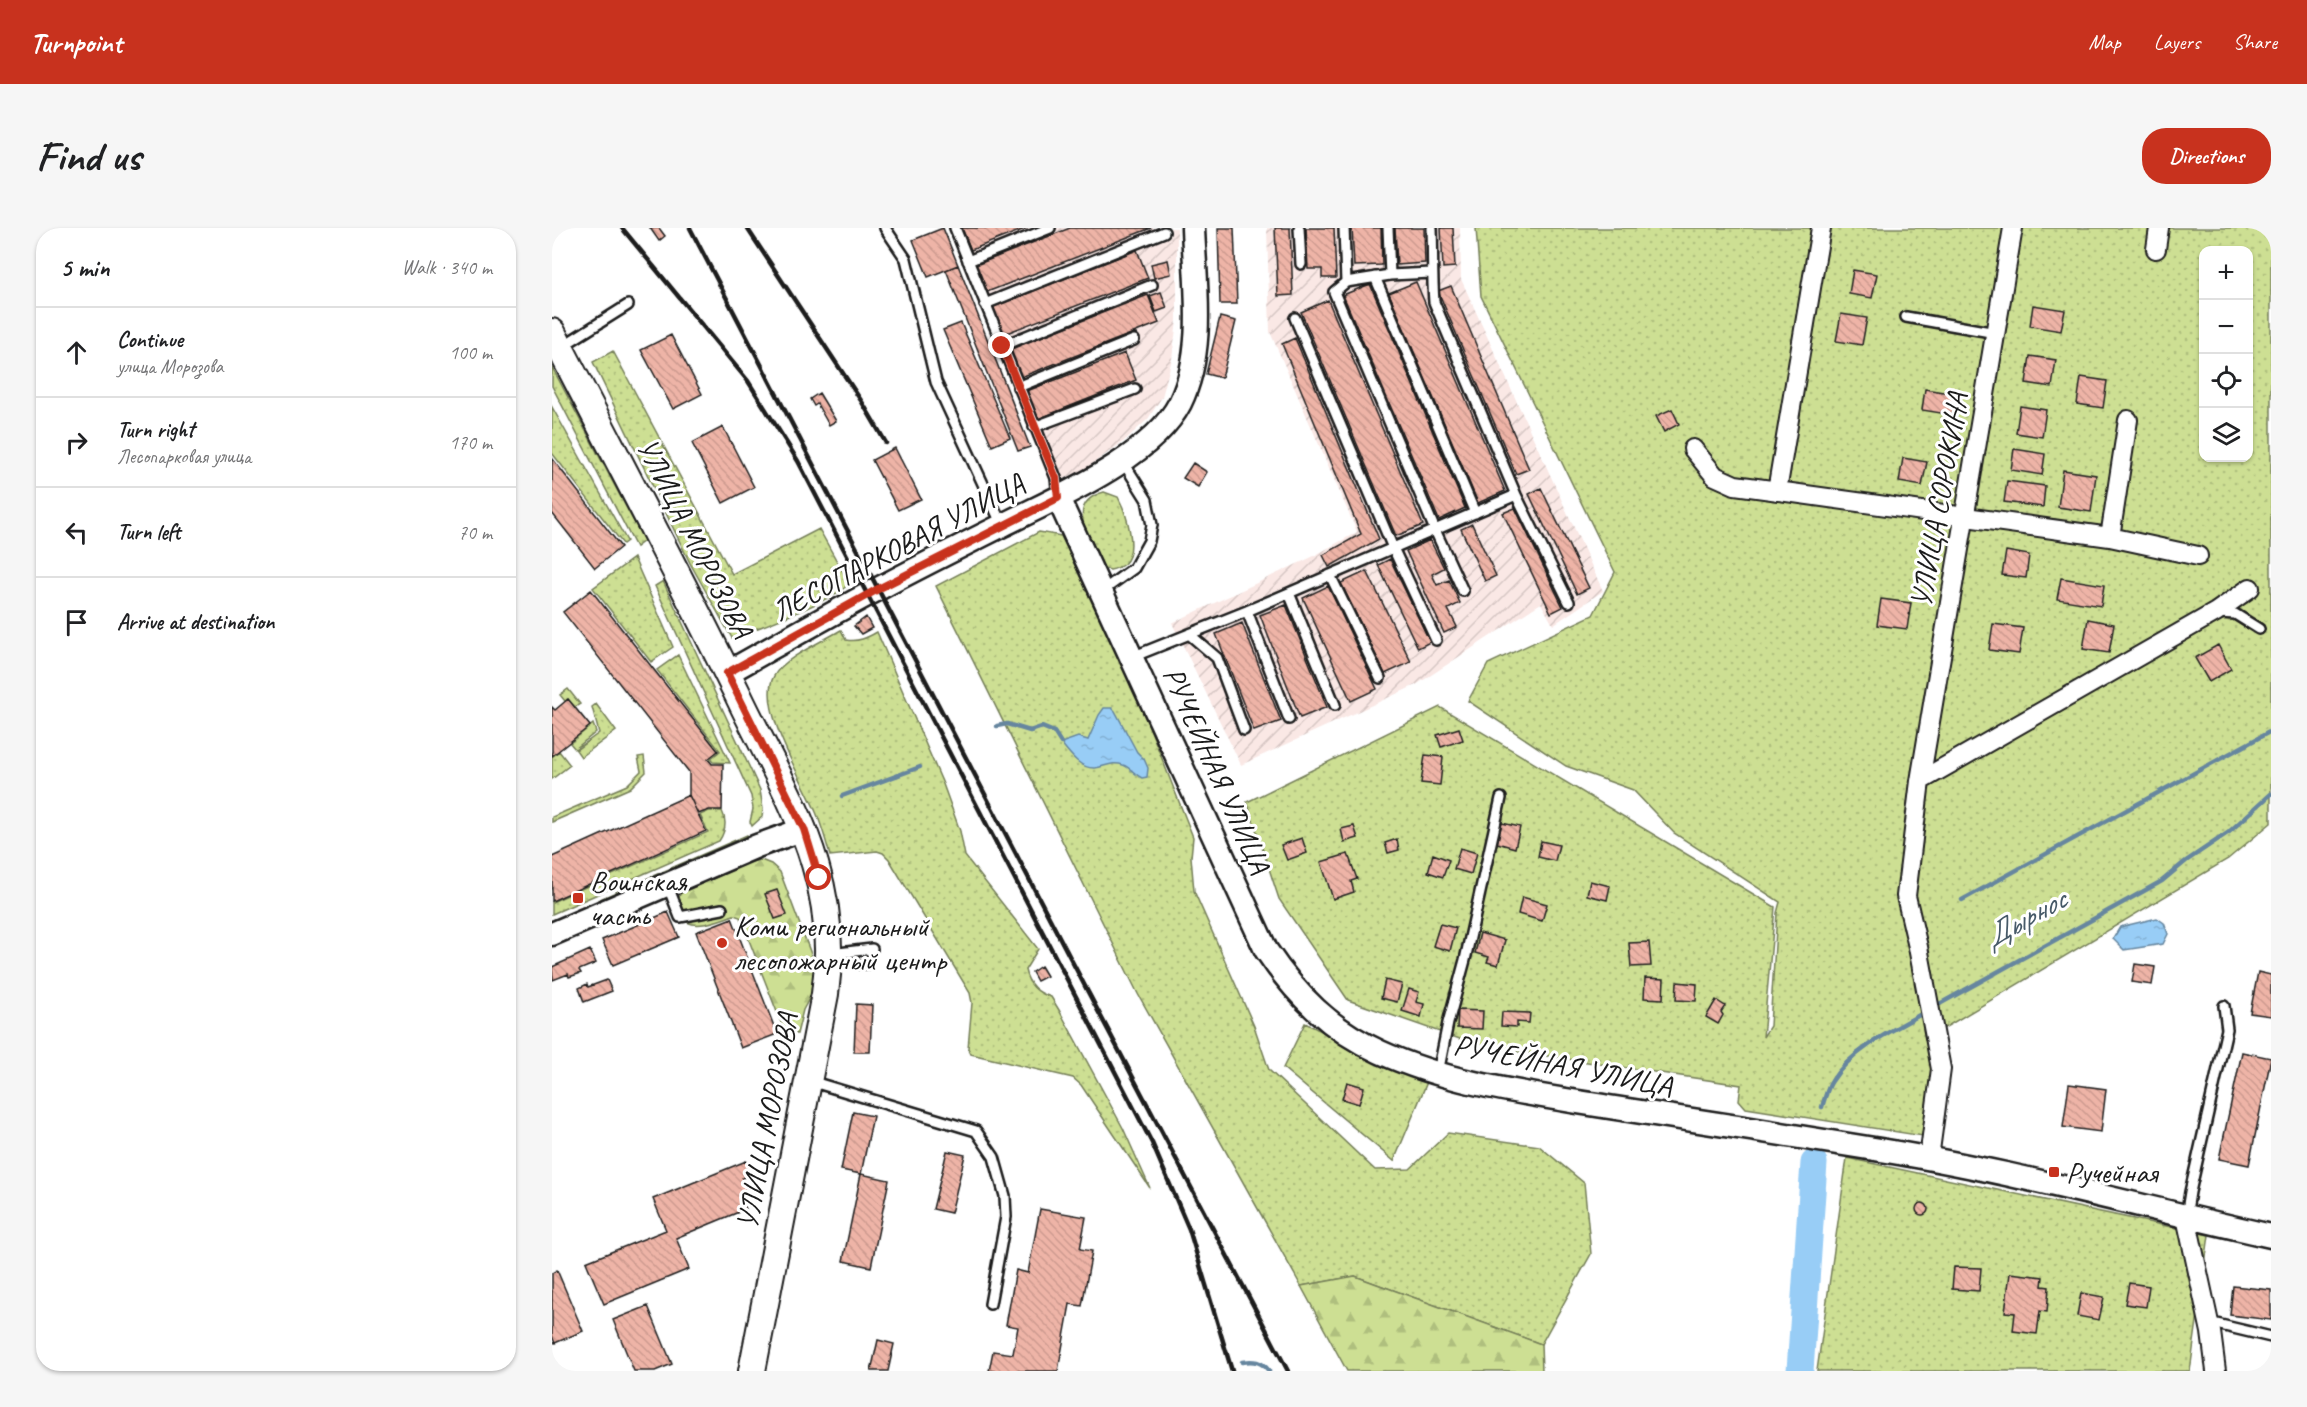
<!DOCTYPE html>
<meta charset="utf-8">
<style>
:root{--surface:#fff;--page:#f6f6f6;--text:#202124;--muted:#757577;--line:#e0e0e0;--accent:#c8321e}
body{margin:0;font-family:Caveat,sans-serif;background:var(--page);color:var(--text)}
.controls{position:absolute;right:18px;top:18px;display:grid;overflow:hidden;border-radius:12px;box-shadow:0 2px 4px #0004}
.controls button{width:54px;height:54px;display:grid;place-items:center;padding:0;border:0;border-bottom:2px solid var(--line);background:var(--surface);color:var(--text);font:30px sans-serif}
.stop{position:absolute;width:18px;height:18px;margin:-14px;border:4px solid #c8321e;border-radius:50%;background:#fff}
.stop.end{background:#c8321e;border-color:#fff;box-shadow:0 2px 6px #0008}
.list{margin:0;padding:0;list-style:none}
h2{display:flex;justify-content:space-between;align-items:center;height:78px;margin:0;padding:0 24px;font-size:26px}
h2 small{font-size:20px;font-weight:400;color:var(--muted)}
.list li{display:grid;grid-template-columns:39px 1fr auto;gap:18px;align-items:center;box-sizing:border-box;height:90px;padding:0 24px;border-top:2px solid var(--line)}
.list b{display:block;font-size:22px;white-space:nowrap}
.list p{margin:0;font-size:20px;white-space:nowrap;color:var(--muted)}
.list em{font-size:20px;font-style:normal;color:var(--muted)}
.icon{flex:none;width:33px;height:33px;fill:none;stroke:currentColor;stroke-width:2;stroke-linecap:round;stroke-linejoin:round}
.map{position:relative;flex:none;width:1719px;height:1143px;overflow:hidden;border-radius:24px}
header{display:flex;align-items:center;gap:36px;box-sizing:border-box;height:84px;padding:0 30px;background:var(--accent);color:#fff}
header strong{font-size:28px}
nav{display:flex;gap:33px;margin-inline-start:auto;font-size:21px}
.intro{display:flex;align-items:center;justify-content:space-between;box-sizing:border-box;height:144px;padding:0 36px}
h1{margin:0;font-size:42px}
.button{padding:15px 27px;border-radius:24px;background:var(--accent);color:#fff;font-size:21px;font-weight:700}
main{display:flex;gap:36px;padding:0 36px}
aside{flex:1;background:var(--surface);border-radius:24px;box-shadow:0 2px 4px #0004}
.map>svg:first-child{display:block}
.industrial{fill:url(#industrial-furrows)}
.grass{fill:url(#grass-dots);stroke:#747e58;stroke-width:1.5;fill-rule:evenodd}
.forest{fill:url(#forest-firs);stroke:#747e58;stroke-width:1.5}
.water{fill:url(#water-ripples);stroke:#66869f;stroke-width:1.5}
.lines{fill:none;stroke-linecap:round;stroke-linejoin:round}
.stream{stroke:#66869f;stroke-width:4.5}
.river{stroke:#98cdf6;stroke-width:27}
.building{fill:url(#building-back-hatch);stroke:#1c1c1c;stroke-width:1.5}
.service-casing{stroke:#1c1c1c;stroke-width:14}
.minor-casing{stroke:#1c1c1c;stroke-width:22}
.tertiary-casing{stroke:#1c1c1c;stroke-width:27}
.secondary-casing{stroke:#1c1c1c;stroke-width:30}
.service{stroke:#fff;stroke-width:9}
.minor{stroke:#fff;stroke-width:18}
.tertiary{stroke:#fff;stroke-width:22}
.secondary{stroke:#fff;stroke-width:26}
.rail{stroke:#1c1c1c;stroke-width:4.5}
.route{stroke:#c8321e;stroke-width:8}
.poi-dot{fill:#c8321e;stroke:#fff;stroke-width:2}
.labels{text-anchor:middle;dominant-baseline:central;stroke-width:6;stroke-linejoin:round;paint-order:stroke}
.street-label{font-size:30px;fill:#1c1c1c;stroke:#fff}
.poi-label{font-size:30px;fill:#1c1c1c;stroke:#fff;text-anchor:start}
.water-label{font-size:32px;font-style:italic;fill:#475a68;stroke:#fff}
</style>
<header>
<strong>Turnpoint</strong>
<nav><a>Map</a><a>Layers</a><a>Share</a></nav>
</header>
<div class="intro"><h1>Find us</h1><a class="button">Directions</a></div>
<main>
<aside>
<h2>5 min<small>Walk · 340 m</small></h2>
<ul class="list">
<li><svg class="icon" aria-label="ahead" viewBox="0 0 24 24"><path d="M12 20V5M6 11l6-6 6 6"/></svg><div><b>Continue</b><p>улица Морозова</p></div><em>100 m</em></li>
<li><svg class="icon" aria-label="right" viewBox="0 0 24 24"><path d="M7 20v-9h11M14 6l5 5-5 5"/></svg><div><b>Turn right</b><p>Лесопарковая улица</p></div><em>170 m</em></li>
<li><svg class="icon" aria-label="left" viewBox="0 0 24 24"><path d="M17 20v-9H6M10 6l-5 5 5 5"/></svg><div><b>Turn left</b></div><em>70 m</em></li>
<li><svg class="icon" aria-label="arrive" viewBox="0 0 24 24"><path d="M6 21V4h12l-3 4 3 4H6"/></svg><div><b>Arrive at destination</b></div></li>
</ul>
</aside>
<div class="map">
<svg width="1719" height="1143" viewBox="0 0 1719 1143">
<defs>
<pattern id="industrial-furrows" width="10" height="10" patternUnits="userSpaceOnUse" patternTransform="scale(1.5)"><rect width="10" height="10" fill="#fae8e5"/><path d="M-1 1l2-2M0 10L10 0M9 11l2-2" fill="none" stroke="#d6c6c4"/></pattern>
<pattern id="grass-dots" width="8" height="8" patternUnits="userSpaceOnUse" patternTransform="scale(1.5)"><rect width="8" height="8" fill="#cddf93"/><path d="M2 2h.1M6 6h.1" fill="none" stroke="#afbf7e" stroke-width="1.8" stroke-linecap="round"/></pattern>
<pattern id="forest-firs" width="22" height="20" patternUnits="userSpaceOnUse" patternTransform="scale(1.5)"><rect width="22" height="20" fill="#cddf93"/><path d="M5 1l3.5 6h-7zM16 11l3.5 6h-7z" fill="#afbf7e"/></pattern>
<pattern id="water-ripples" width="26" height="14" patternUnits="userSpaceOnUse" patternTransform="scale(1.5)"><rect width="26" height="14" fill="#98cdf6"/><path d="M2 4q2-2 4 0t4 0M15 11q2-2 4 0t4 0" fill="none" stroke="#82afd2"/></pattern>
<pattern id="building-back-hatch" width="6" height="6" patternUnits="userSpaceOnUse" patternTransform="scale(1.5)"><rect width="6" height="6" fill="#eeb4a7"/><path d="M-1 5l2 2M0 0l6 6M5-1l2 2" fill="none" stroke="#cc9a8f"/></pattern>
</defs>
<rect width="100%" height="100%" fill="#fff"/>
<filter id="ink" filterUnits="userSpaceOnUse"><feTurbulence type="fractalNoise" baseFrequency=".0167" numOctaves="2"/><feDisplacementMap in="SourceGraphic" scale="12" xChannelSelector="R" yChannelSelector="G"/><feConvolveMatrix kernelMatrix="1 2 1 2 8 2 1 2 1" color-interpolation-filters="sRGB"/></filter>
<g filter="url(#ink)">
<path class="industrial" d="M396,0H625V93L620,131L610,169L596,191L571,214L533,241L499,257Z
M715,0H908L909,51L1051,363L1001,397L989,375L864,457L689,537L620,395L760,329L805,304L718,104Z"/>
<path class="grass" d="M924,0H1719V595L1676,631L1377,809C1383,849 1381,869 1371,908L1194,880L1187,872L1189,857L928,818L796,772L727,671L695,574L888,479L1223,679L1211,809L1218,798L1225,685L1228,674L1122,605L1081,562L1014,538L916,473L936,436L1041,387L1063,344L929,68ZM1652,22H1696V230H1652Z
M61,123L180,346L267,301L297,355C289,370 200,402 180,410L138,335L41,134Z
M0,139L92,313L84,319L0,158Z
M0,179L75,313L71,316L0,225Z
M552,264L566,269C574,284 587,322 572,336C568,339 563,341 558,342L552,340C540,315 510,275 552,264Z
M487,304L509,308L582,460L641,609L639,629L642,663L702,798L717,842L823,942L858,941L896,905L987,918L1032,955L1039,1026L989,1116L803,1048L749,1058L586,766L384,358Z
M82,330L121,419L99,434L41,360Z
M111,353L208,562L211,581L210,589L200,598L198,594L201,581L199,568L103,358Z
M289,402L294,412C306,414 315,410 325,404L391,556L408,603L413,628L486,721L473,742C476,756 485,765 499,769L507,782L571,900L598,960L529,857L521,850L419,826L416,820L420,775L418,765L337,631L331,625L325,623L278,628C274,613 270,598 264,584C252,554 204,478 222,448C232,430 271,413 289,402Z
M126,427L178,535L161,534L158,531L168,523L105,442Z
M16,461L28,476L23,479L16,471L13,473L8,467Z
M44,476L64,503L29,529L24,522L47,505L40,479Z
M41,496L44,504L23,521L18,515Z
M7,523L18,537L0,551V529Z
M92,528L94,544L78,560L0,594V589L75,557L89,543L86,529Z
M157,583H170C175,593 173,604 167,613L0,686V674L156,604L148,587Z
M195,607L199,615L49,680L46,672Z
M753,795L875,854L842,933L731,840Z
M1295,930L1657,1007L1638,1143H1265Z"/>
<path class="forest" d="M209,632L219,636L228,644L262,734L266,754L251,782L245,806L232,802L188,689L182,687C166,692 140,705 128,688C122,680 124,672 129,665L198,634Z
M803,1048L989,1116L990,1143H795L749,1058Z"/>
<path class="water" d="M552,480H560L563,483L585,524L592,531L596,540L595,549L590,550C583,547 578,539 571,537C560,533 553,539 543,540C528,541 517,525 509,515L526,509L536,512L547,487Z
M1605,690L1612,695L1616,706L1611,716L1572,722L1561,711L1568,699Z"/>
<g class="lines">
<path class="stream" d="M445,498L455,496L478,503L490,499L502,504L509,515
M290,568L368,539
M1410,672L1719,503
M1382,779L1610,653L1634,633L1677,604L1719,566
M1270,879C1273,870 1275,860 1280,853C1298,823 1342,801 1373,784
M690,1134C701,1132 710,1133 717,1143"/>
<path class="river" d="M1248,1143L1262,935"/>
</g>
<path class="building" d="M98,0H107L113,8L107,13Z
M391,0L406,37L376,49L361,12Z
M410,0H475L419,22Z
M518,0H599L435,64L424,37Z
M666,0H682L685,76H668Z
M723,0H738L741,67L726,68Z
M754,0H782L784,50H770V41H756Z
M800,0H829L830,37L802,38Z
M843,0H872L873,35L845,37Z
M889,0H901L903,39L891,40Z
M585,22L596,50L452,106L441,79Z
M616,32L619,46L602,50L599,36Z
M406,37L478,219L466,223L394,42Z
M1301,42L1325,46L1320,70L1297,66Z
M864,54L953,263L926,275L837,65Z
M818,56L913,280L887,292L791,67Z
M899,58L977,241L964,246L886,63Z
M609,64L615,80L604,84L598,68Z
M596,67L607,95L469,149L458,121Z
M776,72L871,297L844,308L749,84Z
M1481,77L1513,82L1509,103L1478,98Z
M1289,86L1315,90L1310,117L1284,113Z
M668,89L684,93L670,150L654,146Z
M409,95L458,210L440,218L391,102Z
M119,107L150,166L121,181L89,122Z
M743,110L827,311L777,339L771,327L809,306L730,116Z
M573,125L584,152L486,191L475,163Z
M1478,128L1504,132L1500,159L1474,155Z
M1529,149L1555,153L1551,180L1525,176Z
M1373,161L1404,166L1401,187L1370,182Z
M267,165L284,193L277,197L265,176L262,178L258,171Z
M1468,178L1494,182L1490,209L1464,205Z
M1120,181L1127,196L1112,204L1104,188Z
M171,199L202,259L171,275L140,215Z
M343,220L369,271L346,282L320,232Z
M1462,221L1493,226L1490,247L1459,242Z
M0,230L69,319L43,340L0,285Z
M1351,230L1375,234L1370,258L1347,254Z
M641,235L655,244L646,259L631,250Z
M1511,242L1544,247L1539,284L1506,279Z
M1455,253L1493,258L1491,279L1452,274Z
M989,260L1037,360L1025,366L977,266Z
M963,280L1011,379L999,385L951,285Z
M920,296L944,348L933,353L909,301Z
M878,312L892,340L880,346L885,357L897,352L908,375L896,381L905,399L892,405L854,323Z
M1454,323L1477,327L1474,350L1450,347Z
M838,331L878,414L866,420L826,337Z
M815,343L859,434L833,446L789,355Z
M1509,350L1552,357L1549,378L1505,371Z
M776,358L825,461L799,473L751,370Z
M39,362L166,523L156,531L160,536H171L170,582H157L146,586L137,567V544L11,384Z
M1329,371L1359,375L1355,401L1325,397Z
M734,377L775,479L748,490L708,387Z
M314,389L320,400L309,406L302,398Z
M1536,391L1562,396L1557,425L1531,421Z
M690,395L729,493L702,503L664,406Z
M1441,396L1471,400L1467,426L1437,422Z
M1666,417L1679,441L1657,454L1643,430Z
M16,471L38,498L0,528V479L3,482Z
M907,500L911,512L889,519L885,507Z
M873,527L891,529L888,557L869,555Z
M137,567L154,603L0,673V629Z
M950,595L968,599L963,620L945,615Z
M802,598L806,610L792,614L789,601Z
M750,610L755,625L735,632L729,617Z
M845,611L847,622L836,625L833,615Z
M989,613L1007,617L1003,633L986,629Z
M908,620L925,625L919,646L902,641Z
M796,626L805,651L799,653L802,664L781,671L769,634Z
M881,626L897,632L891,649L876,644Z
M1038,653L1058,658L1055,672L1035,667Z
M225,662L235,687L223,691L213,666Z
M970,669L995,676L990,693L966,686Z
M116,684L127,709L61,737L50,712Z
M180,690L225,806L189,820L144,704Z
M888,696L904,700L898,723L881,718Z
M928,705L953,712L946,737L935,734L937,729L923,725Z
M1097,714L1099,738L1079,739L1077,715Z
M38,722L44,735L27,742L29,745L17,749L16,746L1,752L0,739Z
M304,732H317V742H304Z
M1583,736L1603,739L1600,757L1580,754Z
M489,738L495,748L485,753L480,744Z
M1706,744L1719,747V788L1698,785Z
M1093,750L1112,751L1111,771L1092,770Z
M55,752L60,763L32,774L27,760L35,756L36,759Z
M833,752L850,756L845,774L829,770Z
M1125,754L1145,756L1144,773L1124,772Z
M857,761L867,764L864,774L872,776L869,789L850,783Z
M1164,772L1173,778L1169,784L1171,787L1166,796L1154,789Z
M304,776L320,777L318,824H302Z
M906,782L931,783L930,801L905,800Z
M950,784L978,785L977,795L965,794V799L949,798Z
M1690,824L1719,830L1697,937L1667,931Z
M795,854L812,859L807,876L790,871Z
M1517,856L1554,861L1549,904L1511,899Z
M301,884L321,888L309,946L289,942Z
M395,923L413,927L399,985L381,981Z
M194,933L199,946L190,950L196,964L188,967L194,981L124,1010L137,1041L52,1076L34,1034L114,1002L101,971Z
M309,946L337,952L319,1039L291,1033Z
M1364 981a6 6 0 1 1 12 0a6 6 0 1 1-12 0Z
M488,981L534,989L528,1021L540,1023L530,1078L518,1076L506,1143H437L441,1123L461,1126L466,1099L454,1097L464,1042L476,1045Z
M1402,1039L1429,1040L1427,1063L1400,1061Z
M5,1042L31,1103L3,1115L0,1108V1045Z
M1458,1045L1491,1049L1490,1058L1497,1059L1495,1084L1488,1083L1485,1106L1461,1103L1463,1085L1453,1084Z
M1577,1055L1597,1058L1594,1079L1573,1076Z
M1681,1058L1719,1062V1092L1678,1087Z
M1529,1065L1552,1069L1547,1092L1525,1088Z
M96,1078L120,1136L103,1143H82L61,1092Z
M326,1112L342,1116L336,1143H319Z"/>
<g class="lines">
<g class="service-casing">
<path id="service" d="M333,0L354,31L384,154L450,297
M403,0L504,250L506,269
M747,0L749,36
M792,0L794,54
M836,0L838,47
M880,0C881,25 880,49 882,74L964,267L1017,374
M416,33L498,0
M879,45L838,47L794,54L782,64L883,302L911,363
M823,49L923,285
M433,76L612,4
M1354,89L1444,105
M743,90L841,320L884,412
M450,118L600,57
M9,119L76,77
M466,159L582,112
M482,199L583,161
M778,347L828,450
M550,363L582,340L597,313L600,297L595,272L570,232
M737,365L783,477
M695,383L737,491
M1666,385L1683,386L1707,401
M637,406L665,430L692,502
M580,429L695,383L964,267
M115,656L128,689L170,681
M278,726L320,721
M886,845L896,795L913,732L949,570
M258,853L424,903L442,929L453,968L454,989L438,1076
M1634,989L1638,964L1675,801L1672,778
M1656,1094L1719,1109"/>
</g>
<g class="minor-casing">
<path id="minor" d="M1604,21L1607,0
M1141,221L1163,248L1183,257L1558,309L1646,328
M1225,263L1269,0
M1558,309L1576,192
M1368,553L1664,384L1698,360
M1377,930L1389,841L1366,719L1354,668L1368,553L1461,0
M1634,989L1659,1104L1664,1143"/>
</g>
<g class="tertiary-casing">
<path id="tertiary" d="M506,270L714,722C744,767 779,802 828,824C900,857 980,866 1057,879C1143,892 1230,906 1316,920C1452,941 1585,978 1719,1008
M175,445C225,417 275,388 326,361C367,339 409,318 451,297C504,270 600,230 628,175C654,122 643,56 641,0
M0,706L205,618L252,601"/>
</g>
<g class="secondary-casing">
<path id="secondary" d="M0,104C62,225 126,345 186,467C212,522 246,578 263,636C276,678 279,723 273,766L200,1143"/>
</g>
<use href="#service" class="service"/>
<use href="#minor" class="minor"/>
<use href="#tertiary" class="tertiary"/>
<use href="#secondary" class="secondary"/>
<path class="rail" d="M70,0L196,153L246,233L600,915L637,1001L680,1143
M138,0L536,764L736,1143
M195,0L310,174L334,215"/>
</g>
</g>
<g class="lines" filter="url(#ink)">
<path class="route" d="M267,650L252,601L175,445L326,361L506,270L504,250L450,118"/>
</g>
<g class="poi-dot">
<rect x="20" y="664" width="12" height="12" rx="3"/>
<circle cx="170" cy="715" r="6"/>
<rect x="1496" y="938" width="12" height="12" rx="3"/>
</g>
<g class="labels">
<g class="street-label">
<text transform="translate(1387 272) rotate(-80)">УЛИЦА СОРОКИНА</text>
<text transform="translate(143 310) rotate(63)">УЛИЦА МОРОЗОВА</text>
<text transform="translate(346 319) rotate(-28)">ЛЕСОПАРКОВАЯ УЛИЦА</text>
<text transform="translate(665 542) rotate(66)">РУЧЕЙНАЯ УЛИЦА</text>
<text transform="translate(1011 837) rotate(11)">РУЧЕЙНАЯ УЛИЦА</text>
<text transform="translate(215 893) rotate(-79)">УЛИЦА МОРОЗОВА</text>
</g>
<g class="poi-label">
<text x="38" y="653">Воинская<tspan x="38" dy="34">часть</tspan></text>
<text x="182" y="698">Коми региональный<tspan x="182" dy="34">лесопожарный центр</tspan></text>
<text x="1514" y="944">Ручейная</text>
</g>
<g class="water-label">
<text transform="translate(1473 690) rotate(-29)">Дырнос</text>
</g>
</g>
</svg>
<div class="controls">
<button>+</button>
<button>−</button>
<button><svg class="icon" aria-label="locate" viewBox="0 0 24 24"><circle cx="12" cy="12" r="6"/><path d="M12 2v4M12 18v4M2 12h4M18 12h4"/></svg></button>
<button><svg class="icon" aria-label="layers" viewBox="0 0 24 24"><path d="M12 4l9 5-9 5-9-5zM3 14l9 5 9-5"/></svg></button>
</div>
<div class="stop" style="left:267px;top:650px"></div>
<div class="stop end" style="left:450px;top:118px"></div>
</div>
</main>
